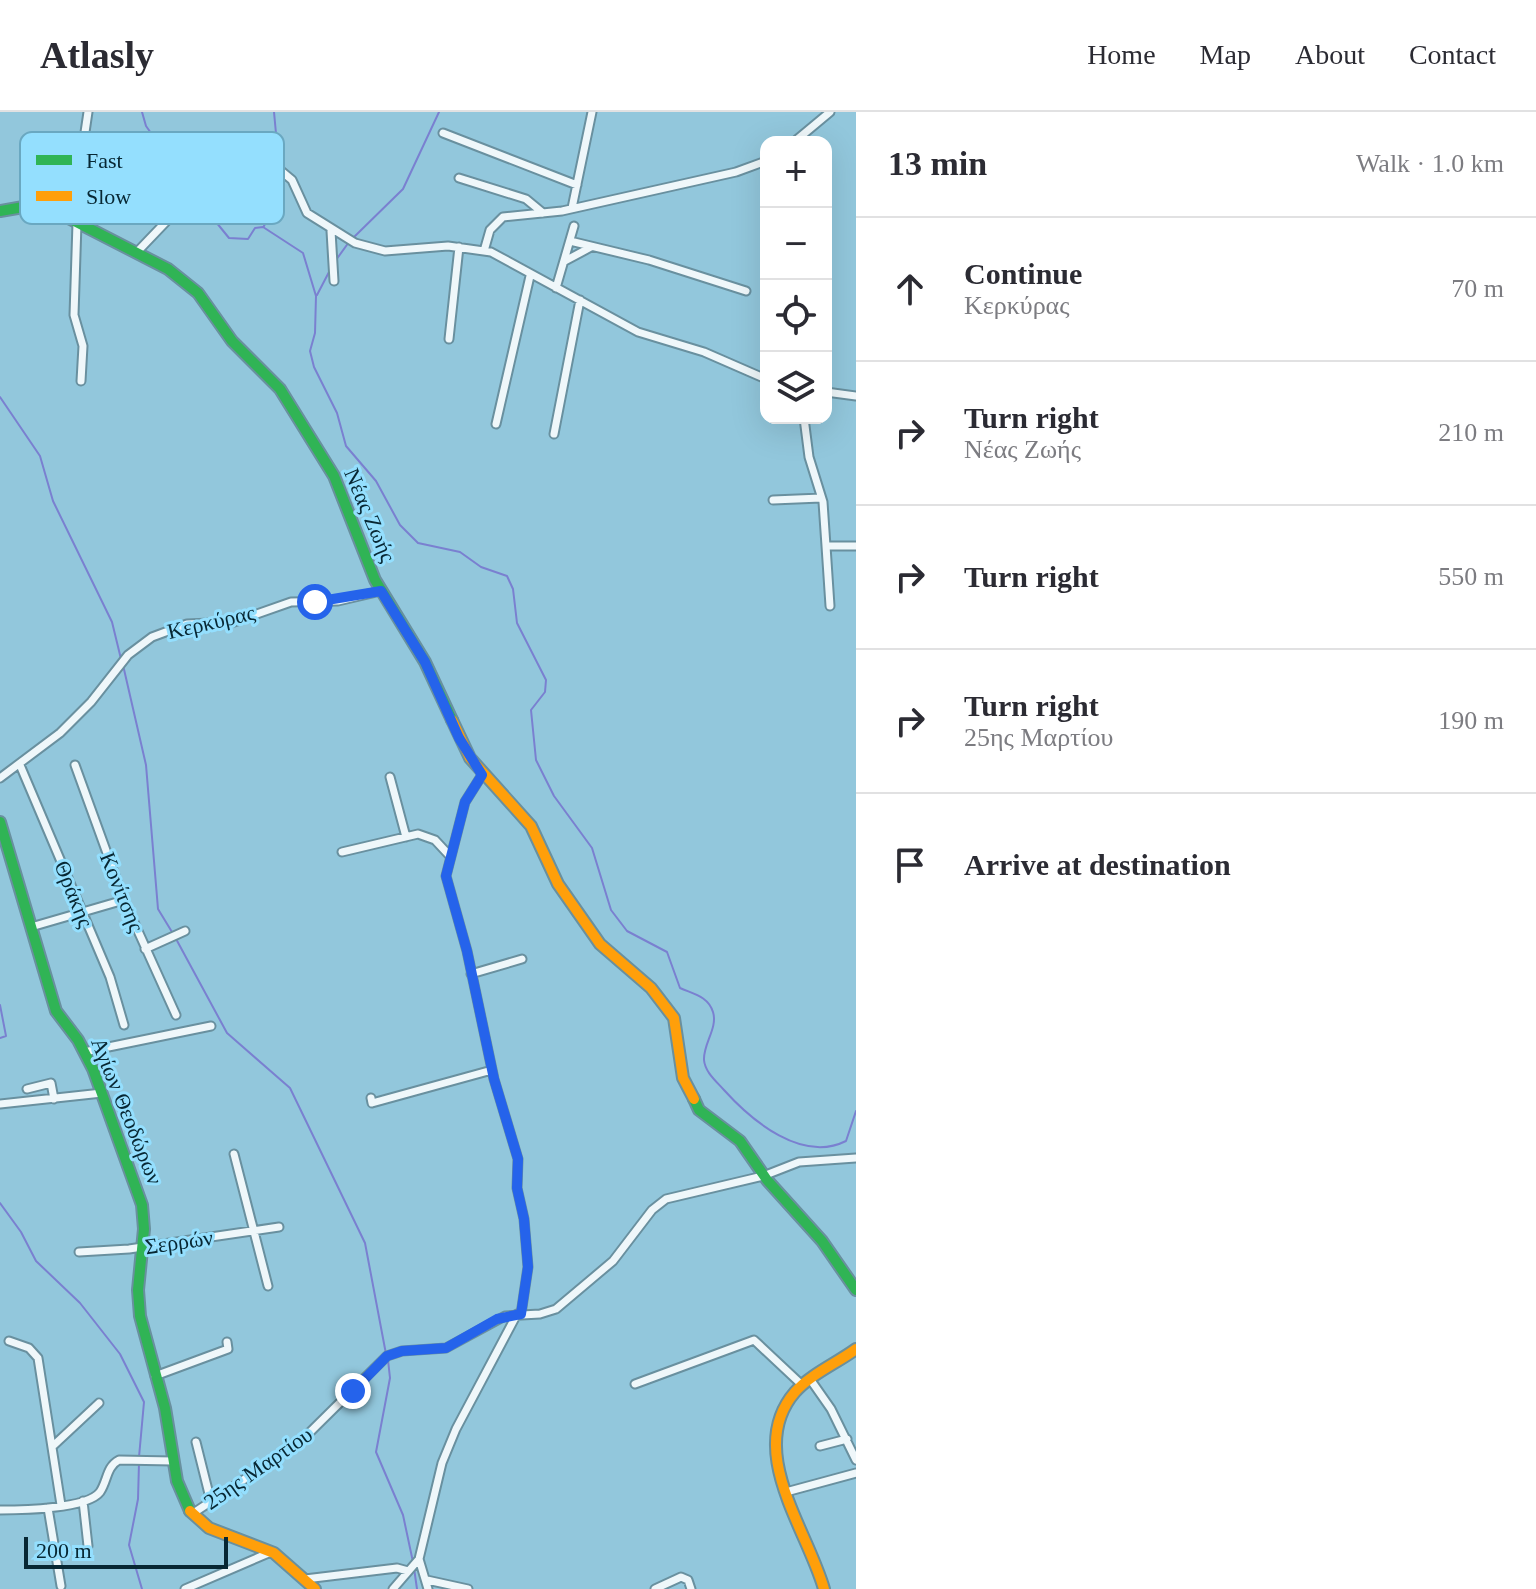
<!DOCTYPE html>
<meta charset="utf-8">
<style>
:root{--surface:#fff;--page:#f7f7f7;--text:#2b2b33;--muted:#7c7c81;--line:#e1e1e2}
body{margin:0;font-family:"Times New Roman",serif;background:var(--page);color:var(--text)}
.controls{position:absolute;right:24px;top:24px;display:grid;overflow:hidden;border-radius:16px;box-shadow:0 8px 32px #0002}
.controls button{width:72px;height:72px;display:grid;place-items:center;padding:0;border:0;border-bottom:2px solid var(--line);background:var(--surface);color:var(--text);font:40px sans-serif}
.scale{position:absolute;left:24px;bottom:20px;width:204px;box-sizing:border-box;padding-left:8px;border:4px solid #072733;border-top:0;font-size:22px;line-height:28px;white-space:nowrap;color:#072733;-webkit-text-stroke:6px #94dffe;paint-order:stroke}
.stop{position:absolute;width:24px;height:24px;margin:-18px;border:6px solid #2563eb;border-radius:50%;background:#fff}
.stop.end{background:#2563eb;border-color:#fff;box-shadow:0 2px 8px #0008}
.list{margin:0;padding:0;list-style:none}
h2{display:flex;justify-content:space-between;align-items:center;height:104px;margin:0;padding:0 32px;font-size:34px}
h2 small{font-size:26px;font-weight:400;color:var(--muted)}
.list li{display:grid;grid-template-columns:52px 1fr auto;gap:24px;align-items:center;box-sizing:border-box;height:144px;padding:0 32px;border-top:2px solid var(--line)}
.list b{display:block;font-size:30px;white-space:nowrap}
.list p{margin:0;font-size:26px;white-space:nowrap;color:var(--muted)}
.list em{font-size:26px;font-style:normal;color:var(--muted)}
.icon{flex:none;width:44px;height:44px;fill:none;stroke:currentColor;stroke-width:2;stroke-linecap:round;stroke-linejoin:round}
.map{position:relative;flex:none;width:856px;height:1477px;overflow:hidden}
header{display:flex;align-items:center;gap:48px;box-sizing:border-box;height:112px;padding:0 40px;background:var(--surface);border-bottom:2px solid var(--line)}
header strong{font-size:38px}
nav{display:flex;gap:44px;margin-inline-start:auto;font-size:28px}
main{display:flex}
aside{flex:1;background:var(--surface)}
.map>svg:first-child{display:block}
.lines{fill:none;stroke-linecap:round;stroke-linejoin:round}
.stream{stroke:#7a80d0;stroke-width:2}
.street-casing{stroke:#69909f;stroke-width:11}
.fast-casing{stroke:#69909f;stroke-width:14}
.slow-casing{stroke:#69909f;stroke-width:14}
.street{stroke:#eff7fa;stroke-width:7}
.fast{stroke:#30b455;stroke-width:10}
.slow{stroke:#ff9f0a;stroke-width:10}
.route{stroke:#2563eb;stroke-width:10}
.labels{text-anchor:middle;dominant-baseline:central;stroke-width:6;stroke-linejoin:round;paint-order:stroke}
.street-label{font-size:22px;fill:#072733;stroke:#94dffe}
.key{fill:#94dffe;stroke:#6aa8c1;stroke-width:2}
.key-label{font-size:22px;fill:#072733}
</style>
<header>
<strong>Atlasly</strong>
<nav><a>Home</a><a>Map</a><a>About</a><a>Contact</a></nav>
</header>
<main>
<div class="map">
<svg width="856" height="1477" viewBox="0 0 856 1477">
<rect width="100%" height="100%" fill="#92c7dc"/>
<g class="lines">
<path class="stream" d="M142,0L146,14L185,69
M274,0L279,54
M190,78L229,126L248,127L255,116L263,115L303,141L316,184L315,221L310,239L314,255L337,301L346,334L376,369L400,413L418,431L460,440L481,455L507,464L513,477L517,511L546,568L545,580L531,598L536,648L554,684L592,736L611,798L627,819L667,840L680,876C693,882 708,884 713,900C718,916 703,932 704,948C705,960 716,969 724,978C752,1009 802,1051 846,1029L856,999
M264,114L283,73L281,65
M353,126L403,77L439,0
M336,148L349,130
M317,183L329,160
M0,285L40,344L53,389L112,510L121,547
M123,553L146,653L158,797L172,820
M175,825L227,921L290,976L365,1131L386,1242
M0,893L6,924L0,926
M0,1091L21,1120L36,1149L80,1191L120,1242L144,1290L139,1345
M388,1248L390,1266L376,1340L403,1403L413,1450
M139,1351L138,1387L129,1433L142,1477
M414,1456L417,1477"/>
<g class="street-casing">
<path id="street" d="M443,21L577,73
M794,30L830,0
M459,66L526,87L543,101
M572,96L592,0
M55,99L84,27L88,0
M77,111L74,203L83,234L81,269
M331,119L334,169
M570,129L649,148L746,179
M138,139L183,92L192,57L197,53L242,62L280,58L292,68L307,101L355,131L385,139L448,134L491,140L638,220L704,240L766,267
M484,139L490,118L503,105L562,99L736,60L766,49
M565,149L591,135
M556,176L574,114
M449,227L459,135
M826,280L856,284
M804,306L809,345L823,390L826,434H856
M496,312L530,164
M554,322L580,188
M773,388L821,386
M826,434L830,494
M20,653L110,865L124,913
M75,653L124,788L176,903
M482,663L465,690L446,764L467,839L494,967L518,1047L517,1076L524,1107L528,1155L521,1202
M390,665L406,725
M0,666L60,621L91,590L128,543L152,525L187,512L234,510L291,490L338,489L381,479
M342,740L418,722L435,728L449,743
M31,815L124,788
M145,837L185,819
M471,862L522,847
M84,940L211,914
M27,977L51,971L54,987
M371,986L372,991L492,958
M0,992L102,981
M234,1042L268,1174
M79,1140L129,1137L279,1115
M9,1229L29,1236L38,1246L61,1393
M155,1264L228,1237L227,1230
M810,1267L831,1297L856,1348
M635,1272L754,1228L802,1273
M196,1330L211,1390
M54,1333L99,1291
M820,1334L847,1327
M786,1380L856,1361
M83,1389L88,1434
M48,1396L61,1474
M0,1398C21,1398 87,1397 100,1380C108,1368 106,1355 119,1348L173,1349
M192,1402L299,1331L387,1244L402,1239L446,1236L505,1204L540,1202L556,1197L613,1149L652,1098L666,1087L763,1064L799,1050L856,1046
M419,1447L428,1477
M305,1467L397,1456L408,1459
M427,1468L468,1477
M185,1477L271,1440
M393,1477L419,1447L442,1351L456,1317L517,1202
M655,1477L681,1465L688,1468L691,1477"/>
</g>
<g class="fast-casing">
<path id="fast" d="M0,99L29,94L55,99L168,157L198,181L232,229L280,277L334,364L375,468L425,550L452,608
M0,710L56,899L78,928L93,957L142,1093L144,1117L138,1178L140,1204L165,1296L177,1369L190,1399
M694,987L699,998L740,1029L767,1068L822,1129L856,1178"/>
</g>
<g class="slow-casing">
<path id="slow" d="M452,608L470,646L531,714L558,772L600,832L651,876L674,906L683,966L694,987
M190,1399L209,1416L274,1441L315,1477
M824,1477C807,1417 745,1338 795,1280C811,1262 837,1251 856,1237"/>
</g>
<use href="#street" class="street"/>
<use href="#fast" class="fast"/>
<use href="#slow" class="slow"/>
</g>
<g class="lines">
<path class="route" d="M315,490L381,479L425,550L459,626L482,663L465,690L446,764L467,839L494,967L518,1047L517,1076L524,1107L528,1155L521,1202L497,1207L446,1236L402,1239L387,1244L353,1279"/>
</g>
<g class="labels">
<g class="street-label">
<text transform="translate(370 403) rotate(67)">Νέας Ζωής</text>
<text transform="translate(211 510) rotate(-13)">Κερκύρας</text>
<text transform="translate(122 780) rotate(68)">Κονίτσης</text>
<text transform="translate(74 782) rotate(68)">Θράκης</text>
<text transform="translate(127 999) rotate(68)">Αγίων Θεοδώρων</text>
<text transform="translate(179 1130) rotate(-8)">Σερρών</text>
<text transform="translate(258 1356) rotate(-35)">25ης Μαρτίου</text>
</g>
</g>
<rect x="20" y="20" width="264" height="92" rx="12" class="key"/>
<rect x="36" y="43" width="36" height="10" fill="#30b455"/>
<rect x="36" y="79" width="36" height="10" fill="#ff9f0a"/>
<g class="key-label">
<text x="86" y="56">Fast</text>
<text x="86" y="92">Slow</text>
</g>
</svg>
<div class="controls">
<button>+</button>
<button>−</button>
<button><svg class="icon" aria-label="locate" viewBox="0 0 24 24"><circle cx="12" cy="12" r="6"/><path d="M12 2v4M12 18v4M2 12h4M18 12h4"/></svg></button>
<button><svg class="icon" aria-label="layers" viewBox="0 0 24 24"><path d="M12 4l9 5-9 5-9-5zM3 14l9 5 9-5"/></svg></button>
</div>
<div class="scale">200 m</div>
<div class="stop" style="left:315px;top:490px"></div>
<div class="stop end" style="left:353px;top:1279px"></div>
</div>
<aside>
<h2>13 min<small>Walk · 1.0 km</small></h2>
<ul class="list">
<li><svg class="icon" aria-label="ahead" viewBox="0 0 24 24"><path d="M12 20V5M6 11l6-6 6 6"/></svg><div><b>Continue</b><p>Κερκύρας</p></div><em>70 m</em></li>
<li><svg class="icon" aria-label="right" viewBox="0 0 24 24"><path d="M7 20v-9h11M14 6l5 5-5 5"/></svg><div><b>Turn right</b><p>Νέας Ζωής</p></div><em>210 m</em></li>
<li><svg class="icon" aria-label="right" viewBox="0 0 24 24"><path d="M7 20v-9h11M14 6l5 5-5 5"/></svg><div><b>Turn right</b></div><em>550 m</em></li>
<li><svg class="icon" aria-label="right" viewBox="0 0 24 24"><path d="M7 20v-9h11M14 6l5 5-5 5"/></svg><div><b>Turn right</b><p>25ης Μαρτίου</p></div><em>190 m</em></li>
<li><svg class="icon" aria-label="arrive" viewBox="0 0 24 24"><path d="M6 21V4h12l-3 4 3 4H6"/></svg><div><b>Arrive at destination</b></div></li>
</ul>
</aside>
</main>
